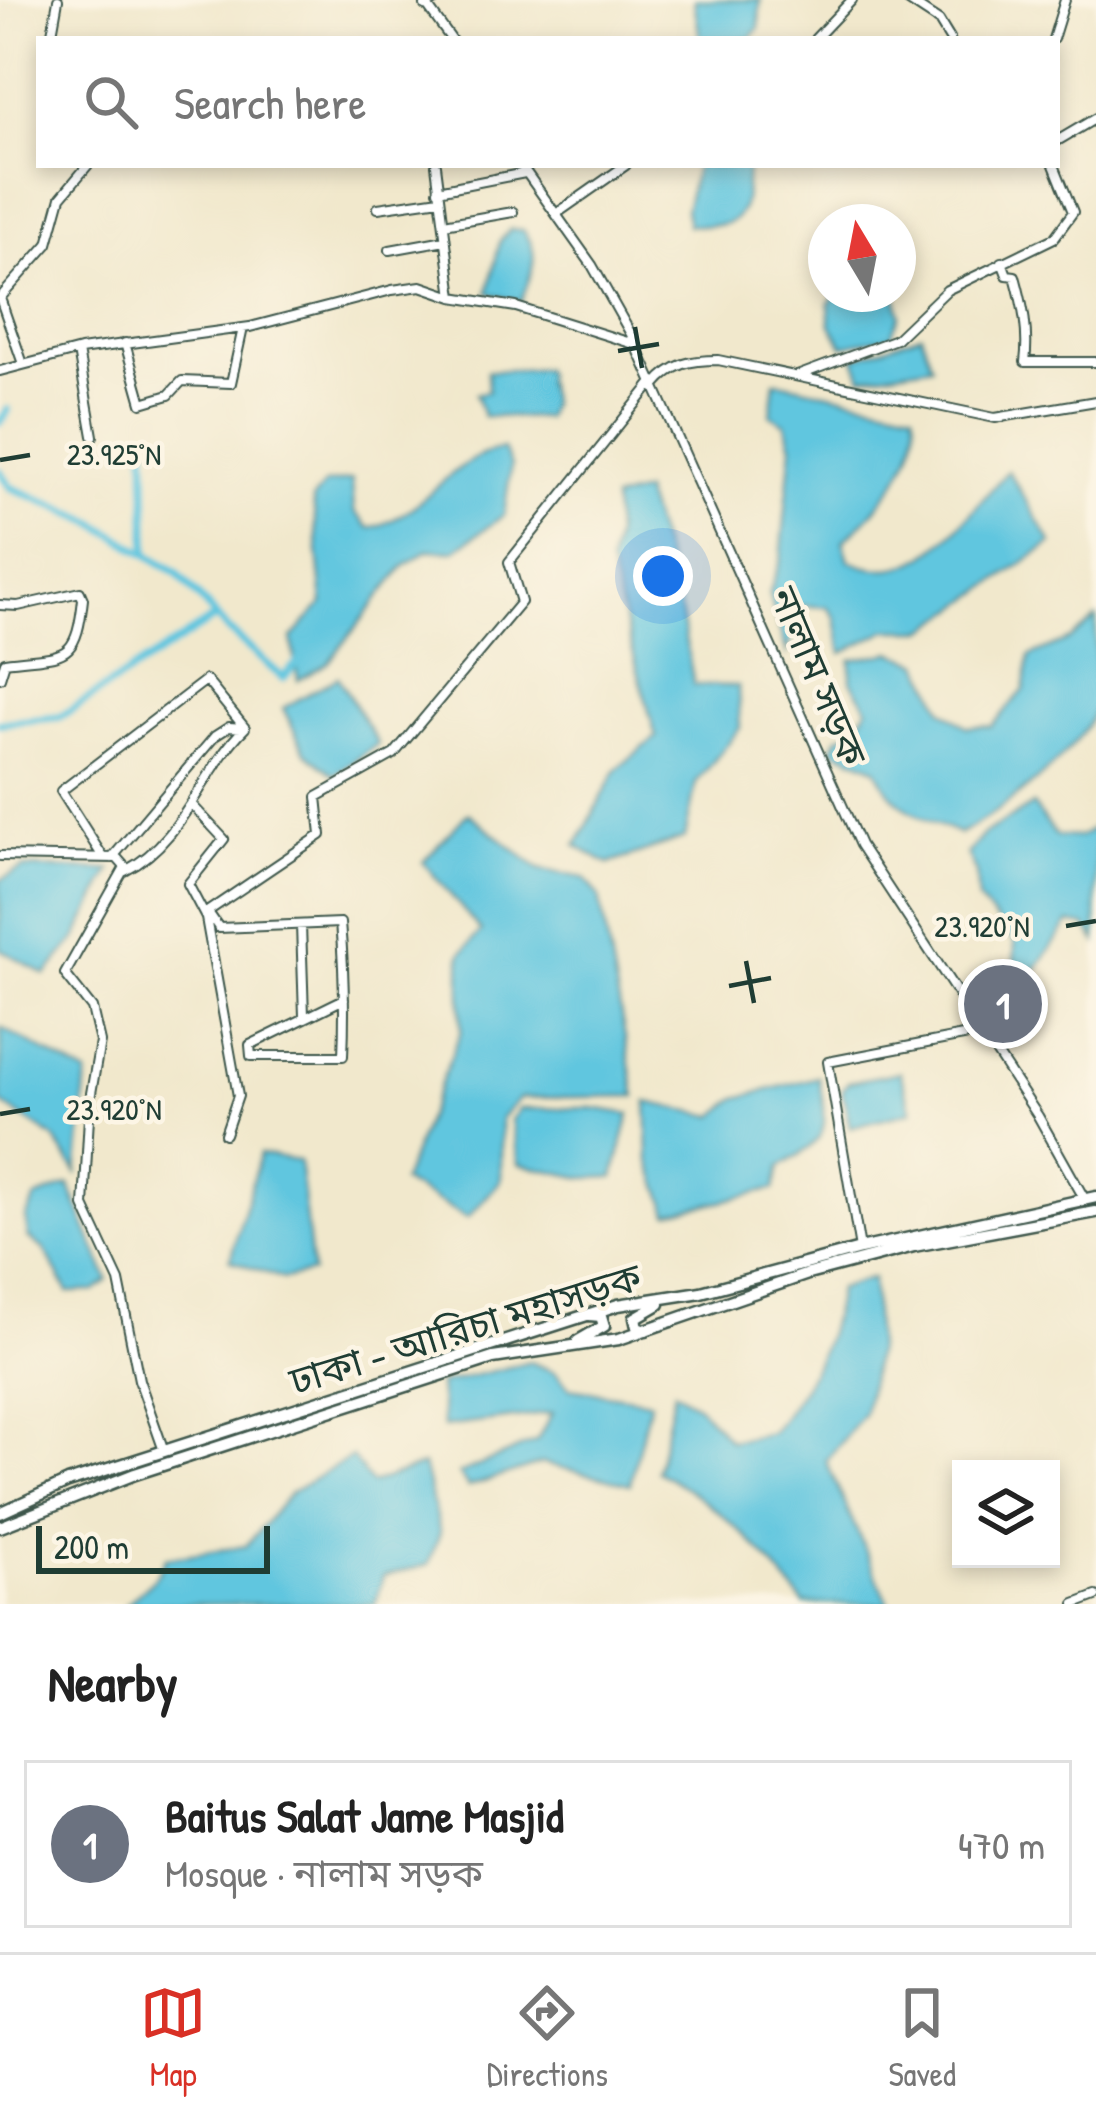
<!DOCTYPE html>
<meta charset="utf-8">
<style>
:root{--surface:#fff;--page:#f6f6f6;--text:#222;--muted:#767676;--line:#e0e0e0;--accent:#d93025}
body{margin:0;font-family:"Patrick Hand","Noto Sans Bengali",sans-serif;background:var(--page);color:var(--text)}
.controls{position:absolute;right:36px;bottom:36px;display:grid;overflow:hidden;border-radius:0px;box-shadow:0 6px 18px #0003}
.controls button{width:108px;height:108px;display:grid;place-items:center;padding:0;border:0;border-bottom:3px solid var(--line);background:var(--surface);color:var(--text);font:60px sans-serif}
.compass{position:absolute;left:808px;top:204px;width:108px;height:108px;border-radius:50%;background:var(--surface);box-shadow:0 6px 18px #0003;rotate:350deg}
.scale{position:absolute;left:36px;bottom:30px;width:234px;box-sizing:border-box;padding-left:12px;border:6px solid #1f3d34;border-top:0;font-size:33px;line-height:42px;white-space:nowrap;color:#1f3d34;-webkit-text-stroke:9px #fcf5e5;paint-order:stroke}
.you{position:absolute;left:663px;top:576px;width:42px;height:42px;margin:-30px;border:9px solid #fff;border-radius:50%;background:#1a73e8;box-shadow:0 0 0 18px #1a73e833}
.badge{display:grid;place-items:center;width:78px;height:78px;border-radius:50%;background:var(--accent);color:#fff;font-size:39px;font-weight:700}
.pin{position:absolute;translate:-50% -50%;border:6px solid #fff;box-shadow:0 3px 12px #0006}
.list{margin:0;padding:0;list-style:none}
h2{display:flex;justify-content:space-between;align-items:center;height:156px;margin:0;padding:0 48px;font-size:51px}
h2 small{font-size:39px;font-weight:400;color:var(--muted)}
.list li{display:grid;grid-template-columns:78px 1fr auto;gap:36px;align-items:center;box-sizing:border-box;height:168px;margin:0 24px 24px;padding:0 24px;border:3px solid var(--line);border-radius:0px}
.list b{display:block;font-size:45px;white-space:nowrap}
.list p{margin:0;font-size:39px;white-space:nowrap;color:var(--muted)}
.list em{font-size:39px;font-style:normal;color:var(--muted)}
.icon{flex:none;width:66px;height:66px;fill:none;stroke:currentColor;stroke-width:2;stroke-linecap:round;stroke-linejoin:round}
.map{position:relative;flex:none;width:1096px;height:1604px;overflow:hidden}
.search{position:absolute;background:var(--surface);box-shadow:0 6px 18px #0003;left:36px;right:36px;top:36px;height:132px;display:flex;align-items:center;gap:30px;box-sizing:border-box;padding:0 42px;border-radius:0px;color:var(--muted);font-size:45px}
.sheet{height:348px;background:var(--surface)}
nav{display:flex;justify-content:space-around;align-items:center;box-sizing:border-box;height:168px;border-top:3px solid var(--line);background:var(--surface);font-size:33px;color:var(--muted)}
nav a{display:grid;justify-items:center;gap:6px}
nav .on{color:var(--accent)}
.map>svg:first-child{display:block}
.water{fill:#61c6df;stroke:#40828a;stroke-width:3}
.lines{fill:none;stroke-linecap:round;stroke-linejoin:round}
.canal{stroke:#61c6df;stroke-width:8}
.minor-casing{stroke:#3e574b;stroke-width:12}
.highway-casing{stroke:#3e574b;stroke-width:15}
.minor{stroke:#fff;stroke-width:8}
.highway{stroke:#fff;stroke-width:10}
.ticks{fill:none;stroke:#1f3d34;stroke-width:4.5}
.labels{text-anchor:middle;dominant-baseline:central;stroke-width:9;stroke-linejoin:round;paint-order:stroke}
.street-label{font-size:39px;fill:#1f3d34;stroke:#fcf5e5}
.ticks-label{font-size:30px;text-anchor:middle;fill:#1f3d34;stroke:#fcf5e5;stroke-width:9;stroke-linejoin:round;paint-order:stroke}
</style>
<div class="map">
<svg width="1096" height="1604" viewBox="0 0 1096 1604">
<rect width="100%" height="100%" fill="#fcf5e5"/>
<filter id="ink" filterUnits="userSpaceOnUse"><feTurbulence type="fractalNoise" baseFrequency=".00833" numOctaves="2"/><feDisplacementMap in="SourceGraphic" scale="24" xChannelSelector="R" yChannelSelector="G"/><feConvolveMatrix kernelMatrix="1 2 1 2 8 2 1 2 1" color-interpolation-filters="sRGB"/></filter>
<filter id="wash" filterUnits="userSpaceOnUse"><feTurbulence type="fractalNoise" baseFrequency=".004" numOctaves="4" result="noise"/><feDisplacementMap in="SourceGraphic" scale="48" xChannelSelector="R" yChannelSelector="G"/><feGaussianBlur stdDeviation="2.7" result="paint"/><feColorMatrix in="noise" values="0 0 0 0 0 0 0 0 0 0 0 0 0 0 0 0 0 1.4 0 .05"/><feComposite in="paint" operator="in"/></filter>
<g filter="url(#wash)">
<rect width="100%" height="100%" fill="#f1e8cc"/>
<path class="water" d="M694,0H760L759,28L750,39H700Z
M696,165H747C745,216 745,229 688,225L685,210Z
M510,229L523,230C543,254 530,276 521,302L488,293L500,241Z
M836,294H896L900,314L891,335L843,346L831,325L829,304Z
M921,334L932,365L862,377L855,358Z
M544,369L550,402L545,418L483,416L476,394L488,391L487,371Z
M775,381L913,411C926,456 875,514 843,541L849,560C918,597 967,513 1008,471L1052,543L926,630H887L842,653L836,618L828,607L791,605L794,632L787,653L769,595L781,559L792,446L786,424L771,415Z
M503,449L511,466L504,515L454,551L428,550L403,567L328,663L298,680L292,638L323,603L313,499L325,484L352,480L354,511L369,528C422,519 448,457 503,449Z
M643,492L676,590L694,685L738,686L740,728L696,783L685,838L608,864L576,846L617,769L656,737L609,564L615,537L613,500Z
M1096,618C1096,645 1096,679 1096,705C1086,748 998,815 959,834C920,818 893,808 876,768L832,749L838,737L855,730L868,708L851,681V660L892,652L921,663L943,710L967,727L992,726L1024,690L1030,656L1071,639Z
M338,677L378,744L334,775L305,752L283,708Z
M1033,805L1056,836L1080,837L1096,827V941L1086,926L1069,923L1031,976L1014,965L1015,942L978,900L976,873L967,854L984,834Z
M468,813L539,869L585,878L599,896L636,1096L520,1098L501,1118V1180L468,1218L402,1182L461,1031V954L481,931L423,862Z
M24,868L111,870L76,939L46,975L0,949V880Z
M2,1028L87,1075L77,1173L54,1138L0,1102Z
M900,1072L912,1111L850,1127L842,1091L848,1082Z
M818,1077C830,1132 829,1138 780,1167L775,1189L669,1213L649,1159L647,1102L715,1116L737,1098Z
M593,1108L630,1114L614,1177L583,1178L519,1164L511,1120L519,1109Z
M260,1154L299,1161L312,1272L284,1279L230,1260Z
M69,1185L108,1280L95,1291L68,1292L44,1249L28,1237L26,1218L36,1198Z
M872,1278L876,1349L864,1413L826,1461L889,1604H804C764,1550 716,1502 657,1471L674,1391L697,1405L730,1441L771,1433C808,1385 829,1349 838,1289Z
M530,1362L555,1372L570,1388L650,1401L630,1484L542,1463L468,1487L459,1474L537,1441L552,1413L443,1427L439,1384Z
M352,1457L371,1484L423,1465L440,1533L428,1565L383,1576L375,1604H126L154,1579L166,1558L246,1546L290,1493Z"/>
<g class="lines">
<path class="canal" d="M0,422L8,410
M145,438L147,553
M0,471L10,487L95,523L176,572L227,629L283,678L301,659
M0,723L60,717L216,617"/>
</g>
</g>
<g filter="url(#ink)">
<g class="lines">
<g class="minor-casing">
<path id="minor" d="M423,0L451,39
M907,0L939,21L950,39
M425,6L436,0
M51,39L58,0
M815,39L852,0
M1053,39L1065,0
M1057,141L1096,118
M436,165L453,297L516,307L634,344
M521,165L592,265L632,336L860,845L1038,1116L1084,1198
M438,190L525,173
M378,208L440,199
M556,214L626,165
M444,224L513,212
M390,250L445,240
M1002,262L1007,275L1015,276C1023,305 1029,333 1025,362H1096
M0,298L48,244L61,197L88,165
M0,298L23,364
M125,343L142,403L169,395L182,381L231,383L243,328
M78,351L93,436
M0,371L80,350L250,327L392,290L421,286L453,297
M797,376L896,339L947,290L1054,238L1073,212L1054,165
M655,385C673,363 691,360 718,360L995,418L1096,401
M0,605L18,606L80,592L83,599C76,665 64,654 5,662L0,678
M193,806L224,839L188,884L206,918L210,915L219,928L340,923C344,967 345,1011 343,1056H251L250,1045L344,999
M0,856L117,858L125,867L65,974L92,1008L100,1042L90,1099L84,1206L119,1281L139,1380L164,1451
M103,857L61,791L206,680L245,728L229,727L215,736L112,858
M125,871C185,840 200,772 245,728
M204,914L321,835L317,797L394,754L521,602L509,562L654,381
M206,918L238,1096L225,1134
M301,925L304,1016
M860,1249L828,1062L984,1032
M1075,1604L1096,1596"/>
</g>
<g class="highway-casing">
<path id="highway" d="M646,1330L637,1327L635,1318L659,1304
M578,1341L604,1326L601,1316L589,1315
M0,1513L68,1482L618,1305L701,1292L860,1249L1096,1197
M0,1527L135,1474L493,1358L619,1339L808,1274L914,1246L1096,1212"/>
</g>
<use href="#minor" class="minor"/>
<use href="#highway" class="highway"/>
</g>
</g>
<path class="ticks" d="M635,327L642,368M618,351L659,344M0,460L30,455M1066,926L1096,921M746,961L754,1003M729,986L771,978M0,1114L30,1109"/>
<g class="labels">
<g class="street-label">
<text transform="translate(819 676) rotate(67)">নালাম সড়ক</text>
<text transform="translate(465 1328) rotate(-17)">ঢাকা - আরিচা মহাসড়ক</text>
</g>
</g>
<g class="ticks-label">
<text x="114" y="465">23.925°N</text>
<text x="982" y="937">23.920°N</text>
<text x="114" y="1120">23.920°N</text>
</g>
</svg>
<div class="controls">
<button><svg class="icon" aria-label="layers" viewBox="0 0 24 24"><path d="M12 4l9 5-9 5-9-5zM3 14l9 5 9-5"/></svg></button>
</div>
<svg class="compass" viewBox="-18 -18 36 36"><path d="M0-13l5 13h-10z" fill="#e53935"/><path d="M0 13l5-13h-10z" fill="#767676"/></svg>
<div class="scale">200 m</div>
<div class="you"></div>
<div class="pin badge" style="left:1003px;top:1004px;background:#6b7280">1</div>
<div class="search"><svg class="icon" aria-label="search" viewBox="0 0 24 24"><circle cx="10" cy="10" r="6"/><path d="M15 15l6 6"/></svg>Search here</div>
</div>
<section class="sheet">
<h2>Nearby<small></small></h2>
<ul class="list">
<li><span class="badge" style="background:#6b7280">1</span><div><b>Baitus Salat Jame Masjid</b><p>Mosque · নালাম সড়ক</p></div><em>470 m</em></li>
</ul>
</section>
<nav>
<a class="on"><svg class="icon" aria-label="map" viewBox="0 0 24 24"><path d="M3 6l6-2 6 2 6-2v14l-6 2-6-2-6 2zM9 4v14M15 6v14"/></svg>Map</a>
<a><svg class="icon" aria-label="directions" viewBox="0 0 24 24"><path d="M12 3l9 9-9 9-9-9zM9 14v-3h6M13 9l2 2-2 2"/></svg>Directions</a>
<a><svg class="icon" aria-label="saved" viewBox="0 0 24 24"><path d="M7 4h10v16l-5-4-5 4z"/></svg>Saved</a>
</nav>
